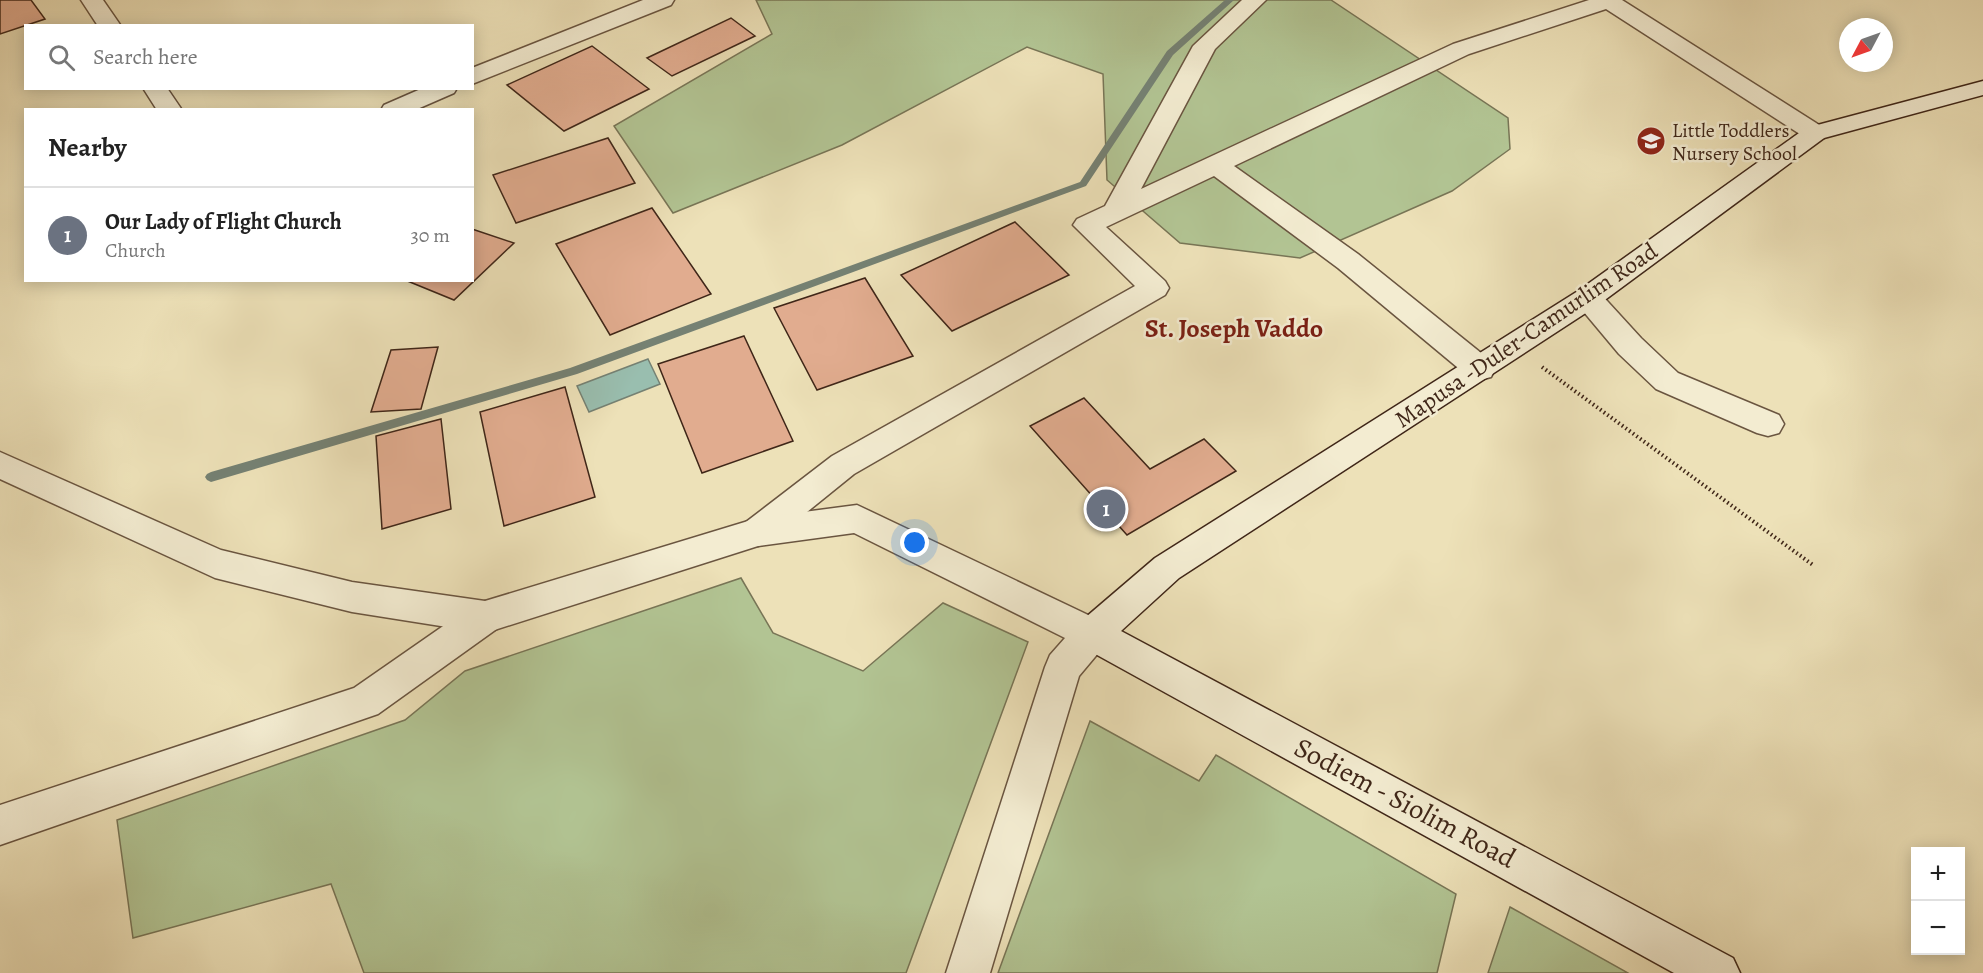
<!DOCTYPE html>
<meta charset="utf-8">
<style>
:root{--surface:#fff;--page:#f6f6f6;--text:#222;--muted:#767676;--line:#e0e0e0;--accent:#1a73e8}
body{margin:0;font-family:Alegreya,serif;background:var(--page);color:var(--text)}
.controls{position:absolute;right:18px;bottom:18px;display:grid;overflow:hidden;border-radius:0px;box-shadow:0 3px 15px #0003}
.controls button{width:54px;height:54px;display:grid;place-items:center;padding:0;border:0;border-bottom:2px solid var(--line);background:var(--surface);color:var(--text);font:30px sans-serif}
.compass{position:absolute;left:1839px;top:18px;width:54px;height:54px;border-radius:50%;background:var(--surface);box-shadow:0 3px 15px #0003;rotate:229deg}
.you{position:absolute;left:915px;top:543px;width:21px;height:21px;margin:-15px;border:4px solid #fff;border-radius:50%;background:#1a73e8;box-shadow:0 0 0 9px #1a73e833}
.badge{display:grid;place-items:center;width:39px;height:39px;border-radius:50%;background:var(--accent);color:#fff;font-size:20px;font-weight:700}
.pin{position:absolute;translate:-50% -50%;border:3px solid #fff;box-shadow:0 2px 6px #0006}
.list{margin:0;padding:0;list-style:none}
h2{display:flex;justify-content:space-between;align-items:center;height:78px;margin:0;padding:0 24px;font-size:26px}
h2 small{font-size:20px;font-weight:400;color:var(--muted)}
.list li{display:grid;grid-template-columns:39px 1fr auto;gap:18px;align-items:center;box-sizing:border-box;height:96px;padding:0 24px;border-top:2px solid var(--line)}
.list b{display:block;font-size:22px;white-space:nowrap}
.list p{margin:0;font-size:20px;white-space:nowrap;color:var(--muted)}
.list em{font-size:20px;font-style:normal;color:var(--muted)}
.icon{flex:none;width:33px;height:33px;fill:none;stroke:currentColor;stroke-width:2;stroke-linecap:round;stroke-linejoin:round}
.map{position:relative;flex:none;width:1983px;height:973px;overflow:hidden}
.search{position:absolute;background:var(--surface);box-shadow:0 3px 15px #0003;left:24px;top:24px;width:450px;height:66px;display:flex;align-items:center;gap:15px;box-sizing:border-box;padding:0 21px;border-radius:0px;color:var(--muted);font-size:22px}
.panel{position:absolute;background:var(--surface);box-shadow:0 3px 15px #0003;left:24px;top:108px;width:450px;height:174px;border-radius:0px}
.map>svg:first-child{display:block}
.green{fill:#b2c493;stroke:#787556;stroke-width:1.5}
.water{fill:#99beaf;stroke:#758173;stroke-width:1.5}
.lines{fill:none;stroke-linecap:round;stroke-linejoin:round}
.stream{fill:#758173;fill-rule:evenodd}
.building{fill:#e1ac8f;stroke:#3f2618;stroke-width:1.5}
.minor-casing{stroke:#6a5540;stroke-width:3}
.tertiary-casing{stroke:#6a5540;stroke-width:3}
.secondary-casing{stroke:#3f2618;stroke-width:3}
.path{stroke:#3f2618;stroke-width:4;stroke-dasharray:1.5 3;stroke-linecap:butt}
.minor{fill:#f3ecd1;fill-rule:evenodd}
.tertiary{fill:#f3ecd1;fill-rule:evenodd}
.secondary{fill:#f3ecd1;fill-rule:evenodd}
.labels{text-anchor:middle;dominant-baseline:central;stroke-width:5;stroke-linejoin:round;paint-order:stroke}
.far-poi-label{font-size:20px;fill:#3f2618;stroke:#f3ecd1;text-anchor:start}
.street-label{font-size:24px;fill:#3f2618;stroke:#f3ecd1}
.neighbourhood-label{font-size:26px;font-weight:bold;fill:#7a1f14;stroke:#f3ecd1}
.near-street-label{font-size:28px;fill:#3f2618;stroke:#f3ecd1}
</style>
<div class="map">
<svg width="1983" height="973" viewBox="0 0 1983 973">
<rect width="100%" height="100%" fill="#ede1b8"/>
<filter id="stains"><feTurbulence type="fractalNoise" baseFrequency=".00333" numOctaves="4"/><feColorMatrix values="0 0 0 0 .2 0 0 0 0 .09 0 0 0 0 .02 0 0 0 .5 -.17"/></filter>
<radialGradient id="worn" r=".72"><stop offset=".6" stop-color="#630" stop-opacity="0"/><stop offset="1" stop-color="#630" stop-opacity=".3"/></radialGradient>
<path class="green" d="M756,0H1331L1508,118L1510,149L1452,191L1300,258L1180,243L1107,180L1103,74L1027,47L842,145L673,213L614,126L772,34Z
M741,578L773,633L863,671L943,603L1028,642L906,973H364L331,884L133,938L117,820L405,720L465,671Z
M1090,721L1199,781L1216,755L1456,894L1437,973H998Z
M1510,907L1628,973H1488Z"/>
<path class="water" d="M648,359L660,384L589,412L577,386Z"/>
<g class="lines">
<path class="stream" d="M1225,0H1234L1173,55L1086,186L577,374L211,482L207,480L205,477L207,474L211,472L570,368L1080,182L1167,51Z"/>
</g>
<path class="building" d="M0,0H31L45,19L0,34Z
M731,18L755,36L672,76L647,58Z
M592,46L649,89L564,131L507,85Z
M608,138L635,183L516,223L493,175Z
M652,208L711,294L610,335L556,244Z
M1015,222L1069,275L952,331L901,275Z
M472,229L514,243L454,300L405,280H472Z
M865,278L913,356L817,390L774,308Z
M744,336L793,441L702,473L658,364Z
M438,347L421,409L371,412L391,350Z
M565,387L595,497L504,526L480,412Z
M1084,398L1150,469L1204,439L1236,471L1127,535L1030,426Z
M441,419L451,509L382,529L376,436Z"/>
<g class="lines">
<g class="minor-casing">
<path id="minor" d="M81,0H103L121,26H98Z
M643,0H674L671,5L472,84V68Z
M1242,0H1266L1215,49L1141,189L1453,44L1589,0H1622L1824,128L1828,133L1824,138L1815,141L1806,138L1606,9L1469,54L1234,166L1358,254L1491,361L1495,369L1491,377L1480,380L1469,377L1338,268L1214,176L1106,227L1165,281L1169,288L1165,295L854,474L770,542L758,546L746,542L741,532L746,522L832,456L1135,286L1073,225L1077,219L1105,206L1193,46Z
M143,88H167L182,110H157Z
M423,88H457L454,93L415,110H381L384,105Z
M1588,288L1598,291L1641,338L1678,373L1779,415L1784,424L1779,433L1768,436L1757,433L1656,389L1619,354L1578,305L1574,298L1578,291Z
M485,601L498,606L503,617L498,628L378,714L0,845V805L354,688L472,606Z"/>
</g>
<g class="tertiary-casing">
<path id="tertiary" d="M0,452L221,550L352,582L485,601L758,518L857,505L1105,623L1110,634L1105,645L1079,676L990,973H946L1045,667L1050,655L1065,638L854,533L758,546L485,633L352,612L215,578L0,479Z"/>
</g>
<g class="secondary-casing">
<path id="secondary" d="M1983,81V95L1824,138L1598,305L1179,578L1121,631L1733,958L1740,973H1674L1079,645L1074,634L1079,623L1155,558L1578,291L1806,128Z"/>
</g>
<path class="path" d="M1542,367L1813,565"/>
<use href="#minor" class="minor"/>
<use href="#tertiary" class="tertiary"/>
<use href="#secondary" class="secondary"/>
</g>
<defs>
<g id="school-disc" transform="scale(1.5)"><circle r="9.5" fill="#8f2418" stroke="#f3ecd1"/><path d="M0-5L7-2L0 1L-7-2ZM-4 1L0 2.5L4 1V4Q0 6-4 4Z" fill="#fff"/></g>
</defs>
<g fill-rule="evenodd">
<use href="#school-disc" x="1651" y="141"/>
</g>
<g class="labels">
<g class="far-poi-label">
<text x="1672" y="130">Little Toddlers<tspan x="1672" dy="23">Nursery School</tspan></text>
</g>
<g class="street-label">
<text transform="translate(1526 335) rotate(-34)">Mapusa -Duler-Camurlim Road</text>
</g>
<g class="neighbourhood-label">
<text x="1234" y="328">St. Joseph Vaddo</text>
</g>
<g class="near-street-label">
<text transform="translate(1405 803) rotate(28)">Sodiem - Siolim Road</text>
</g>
</g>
<rect width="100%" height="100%" filter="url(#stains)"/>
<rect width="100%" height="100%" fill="url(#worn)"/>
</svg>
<div class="controls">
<button>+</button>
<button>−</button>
</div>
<svg class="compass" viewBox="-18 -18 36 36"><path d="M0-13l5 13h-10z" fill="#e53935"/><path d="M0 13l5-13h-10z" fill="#767676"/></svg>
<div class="you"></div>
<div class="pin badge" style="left:1106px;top:509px;background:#6b7280">1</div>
<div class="search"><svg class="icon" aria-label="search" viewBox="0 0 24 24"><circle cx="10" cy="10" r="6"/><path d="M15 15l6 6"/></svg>Search here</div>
<section class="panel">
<h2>Nearby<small></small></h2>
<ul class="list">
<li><span class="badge" style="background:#6b7280">1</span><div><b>Our Lady of Flight Church</b><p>Church</p></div><em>30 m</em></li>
</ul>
</section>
</div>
